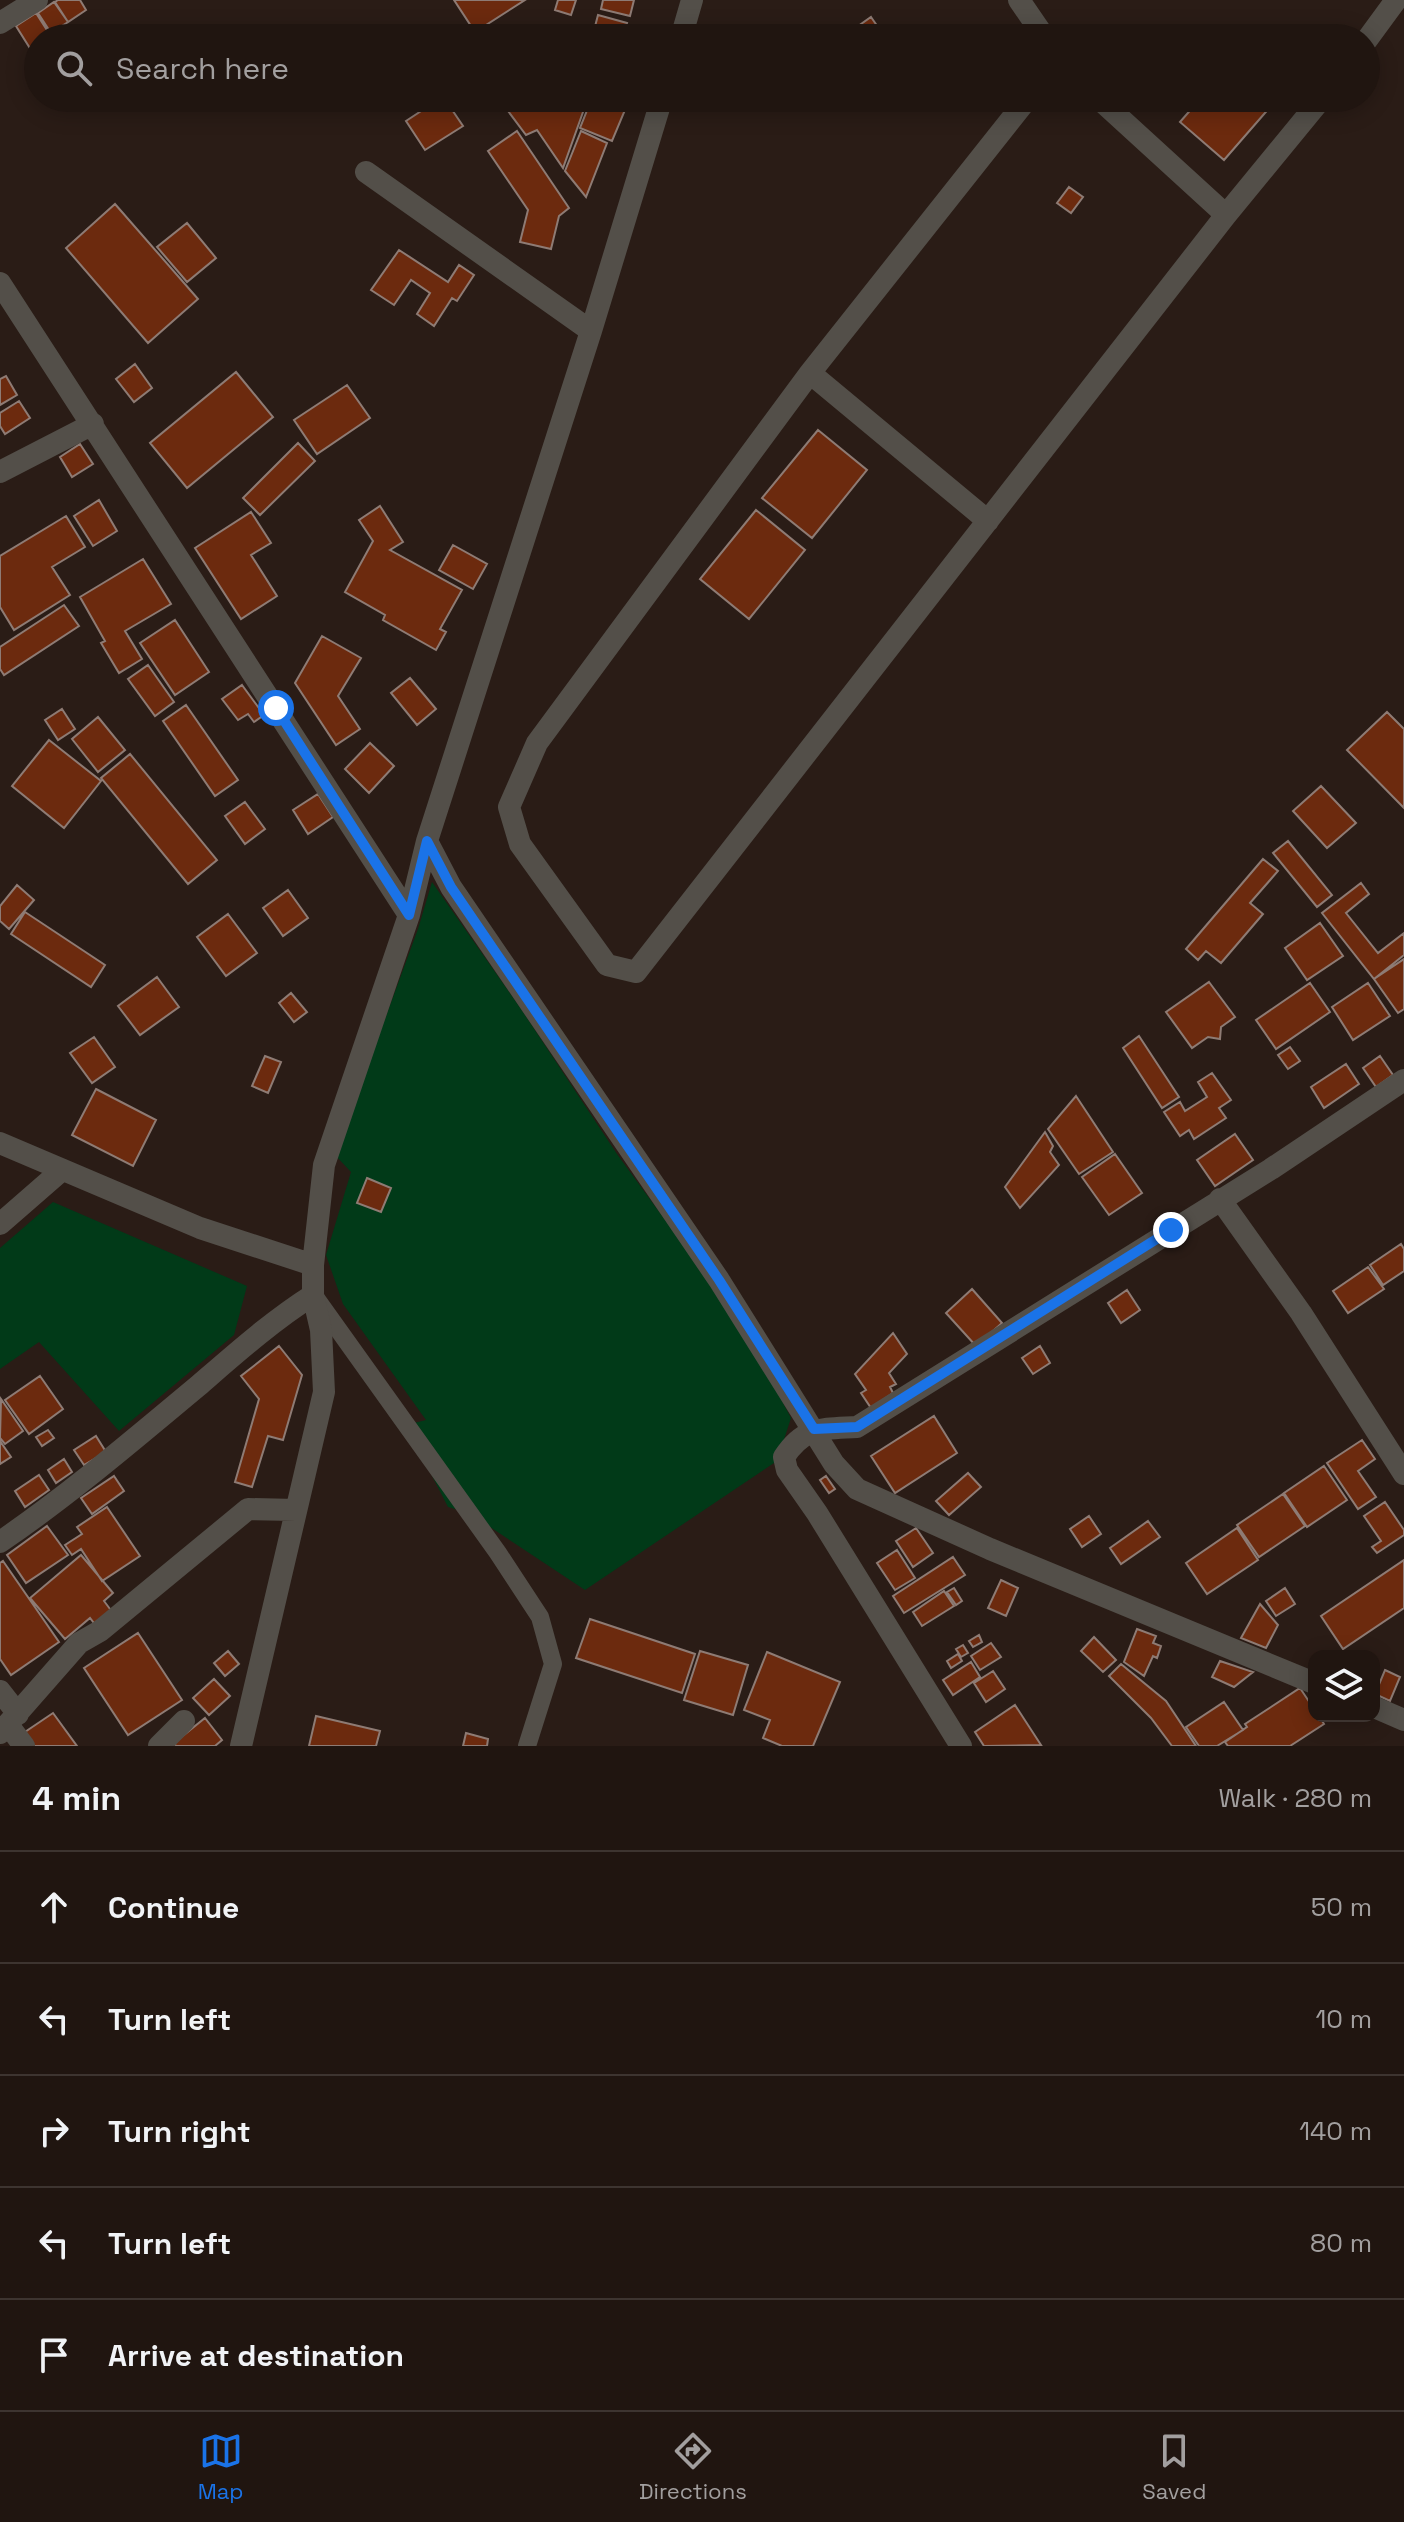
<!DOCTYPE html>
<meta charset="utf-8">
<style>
:root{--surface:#201510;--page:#281e19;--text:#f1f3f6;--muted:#a29f9f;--line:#3d3430;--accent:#1a73e8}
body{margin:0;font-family:"Space Grotesk",sans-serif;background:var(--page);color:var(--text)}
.controls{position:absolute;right:24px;bottom:24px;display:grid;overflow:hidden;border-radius:16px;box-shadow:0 4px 20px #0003}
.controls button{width:72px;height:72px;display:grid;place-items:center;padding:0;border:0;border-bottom:2px solid var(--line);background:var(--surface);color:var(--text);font:40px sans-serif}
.stop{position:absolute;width:24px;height:24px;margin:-18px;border:6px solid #1a73e8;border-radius:50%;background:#fff}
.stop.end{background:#1a73e8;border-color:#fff;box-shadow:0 2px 8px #0008}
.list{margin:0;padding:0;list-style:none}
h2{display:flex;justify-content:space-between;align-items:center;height:104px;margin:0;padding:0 32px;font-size:34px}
h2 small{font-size:26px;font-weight:400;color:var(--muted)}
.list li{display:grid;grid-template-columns:52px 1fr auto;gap:24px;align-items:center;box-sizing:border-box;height:112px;padding:0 32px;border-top:2px solid var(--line)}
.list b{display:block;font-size:30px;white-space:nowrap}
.list em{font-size:26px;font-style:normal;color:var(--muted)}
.icon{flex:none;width:44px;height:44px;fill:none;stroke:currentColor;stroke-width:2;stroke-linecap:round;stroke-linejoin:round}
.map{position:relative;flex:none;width:1404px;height:1746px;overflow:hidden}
.search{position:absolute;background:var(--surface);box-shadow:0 4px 20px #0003;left:24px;right:24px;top:24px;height:88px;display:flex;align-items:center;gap:20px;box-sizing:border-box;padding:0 28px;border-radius:44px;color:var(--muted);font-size:30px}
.sheet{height:664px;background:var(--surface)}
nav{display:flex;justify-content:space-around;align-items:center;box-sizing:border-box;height:112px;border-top:2px solid var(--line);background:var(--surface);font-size:22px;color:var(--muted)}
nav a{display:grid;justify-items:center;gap:4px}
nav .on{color:var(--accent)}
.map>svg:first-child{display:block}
.green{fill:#013a18}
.building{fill:#6c2a0e;stroke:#8e7b74;stroke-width:2}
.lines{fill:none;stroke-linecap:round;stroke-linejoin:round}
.service{stroke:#534f49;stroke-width:18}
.minor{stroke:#534f49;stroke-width:22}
.route{stroke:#1a73e8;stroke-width:10}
</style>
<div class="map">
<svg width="1404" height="1746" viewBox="0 0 1404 1746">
<rect width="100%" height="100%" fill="#2a1c16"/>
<path class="green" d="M432,882L521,1009L617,1154L743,1327L791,1418L777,1461L585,1590L469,1513L448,1507L406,1425L426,1420L343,1304L326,1255L351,1172L335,1155L418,929Z
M53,1202L247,1286L234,1335L119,1431L39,1342L0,1369V1248Z"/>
<path class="building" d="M58,0H80L86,10L68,22L55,2Z
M454,0H525L475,32Z
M558,0H576L571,15L555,10Z
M603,0H634L630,16L601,9Z
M54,2L68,22L51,33L38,13Z
M36,13L52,38H38V61L16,26Z
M598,15L627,23L622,38H592Z
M871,17L882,33L874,38H860L854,29Z
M441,98H444L463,126L425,150L406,121Z
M511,98H588L563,168L537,130L526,135L505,107Z
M592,98H630L612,141L580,128Z
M1201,98H1278L1224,160L1180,122Z
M517,131L569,208L559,216L551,249L520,242L528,210L488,151Z
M581,131L607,143L586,197L565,171Z
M1069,187L1083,197L1071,213L1057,203Z
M115,204L198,299L148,343L66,248Z
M187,223L216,258L187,282L157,247Z
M399,250L448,282L459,265L474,275L457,301L452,298L434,326L417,314L430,293L411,280L394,305L371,290Z
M135,364L152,388L134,402L116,379Z
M236,372L273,417L187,488L150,443Z
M6,376L17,395L0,405V379Z
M347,385L370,418L317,454L294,420Z
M19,401L30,418L5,434L0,426V413Z
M818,430L867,470L812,538L762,498Z
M298,443L315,461L260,515L243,498Z
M80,444L93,464L72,477L60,457Z
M99,500L117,531L93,546L74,516Z
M380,506L403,542L390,550L462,590L440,629L446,632L436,650L383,620L385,615L345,592L373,541L359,520Z
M756,510L805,550L749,619L700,579Z
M251,512L271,543L251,555L277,596L241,619L195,548Z
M66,516L85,547L52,567L70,595L14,630L0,607V556Z
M453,545L487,564L473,589L439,570Z
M143,559L171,604L125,631L142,659L119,673L101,643L105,641L80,597Z
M64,605L79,626L4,675L0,669V647Z
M175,620L209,672L175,695L140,643Z
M322,636L361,658L338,696L360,729L336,745L295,683Z
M148,665L174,702L155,716L128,679Z
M410,678L436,709L417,725L391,693Z
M242,685L264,715L254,722L248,714L238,720L222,699Z
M186,705L238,780L215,796L163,721Z
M62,709L75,729L58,740L45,720Z
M1387,712L1404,729V808L1347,750Z
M98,717L125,750L98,772L72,739Z
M49,740L101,781L64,828L12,786Z
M370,743L394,766L369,793L345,769Z
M130,754L217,860L188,884L101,778Z
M1321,786L1356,823L1327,848L1293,811Z
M318,794L333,817L308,834L293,810Z
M245,802L265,829L245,844L225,816Z
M1288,841L1332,895L1317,907L1273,853Z
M1263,859L1278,871L1250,903L1263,914L1221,963L1206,951L1198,960L1186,949Z
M1361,883L1369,894L1346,913L1378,953L1404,933V955L1374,979L1322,913Z
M17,885L34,900L9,929L0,921V906Z
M288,890L308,918L283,936L263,908Z
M25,912L105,965L91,987L11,934Z
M228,914L257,953L226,976L197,937Z
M1320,923L1343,956L1307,980L1285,948Z
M1404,959V1009L1398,1013L1374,979Z
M157,977L179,1007L140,1035L118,1006Z
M1209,982L1235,1017L1221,1027L1220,1039L1208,1037L1192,1048L1166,1012Z
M1310,983L1330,1012L1276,1049L1256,1020Z
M1368,983L1390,1016L1353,1040L1332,1007Z
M291,993L307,1012L294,1022L279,1003Z
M1139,1036L1179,1097L1162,1108L1123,1048Z
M94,1037L115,1067L92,1083L70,1053Z
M1290,1047L1300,1061L1288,1069L1278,1055Z
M265,1056L281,1062L268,1093L252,1086Z
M1380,1056L1393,1075L1376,1087L1363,1068Z
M1346,1064L1359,1084L1324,1108L1311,1087Z
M1212,1073L1231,1100L1219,1108L1226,1118L1194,1139L1189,1130L1180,1136L1164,1112L1180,1102L1185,1111L1207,1097L1198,1082Z
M96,1089L156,1120L133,1166L72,1135Z
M1076,1096L1113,1152L1079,1174L1048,1129Z
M1045,1132L1053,1146L1050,1152L1059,1165L1020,1208L1005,1187Z
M1235,1134L1253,1160L1215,1186L1197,1160Z
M1115,1154L1142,1193L1109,1215L1082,1177Z
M367,1178L391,1188L381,1212L357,1203Z
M1401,1244L1404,1249V1271L1383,1285L1370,1265Z
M1368,1267L1384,1289L1348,1313L1333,1291Z
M972,1289L1002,1323L976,1346L946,1313Z
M1127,1290L1140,1310L1121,1323L1108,1303Z
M893,1333L907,1354L889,1373L896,1384L890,1387L893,1393L871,1408L861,1393L866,1390L855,1374Z
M279,1346L302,1375L283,1440L268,1436L252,1487L235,1482L259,1399L241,1376Z
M1040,1346L1050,1363L1033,1374L1022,1358Z
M40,1376L63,1409L29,1434L5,1400Z
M1,1399L23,1431L5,1444L0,1438Z
M934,1416L957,1453L895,1493L871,1456Z
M48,1430L54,1438L42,1446L36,1437Z
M96,1436L106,1452L84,1465L74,1450Z
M1362,1440L1375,1459L1358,1471L1376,1497L1358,1509L1327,1463Z
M0,1441L11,1457L0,1464Z
M64,1459L72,1472L56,1483L48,1470Z
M1324,1466L1347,1500L1307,1527L1284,1493Z
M968,1473L981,1487L949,1515L936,1501Z
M39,1475L49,1490L25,1507L15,1491Z
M114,1476L124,1491L92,1514L81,1498Z
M826,1476L835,1489L829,1493L820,1480Z
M1283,1494L1305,1526L1259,1557L1237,1525Z
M1385,1502L1404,1530V1535L1377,1553L1372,1547L1381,1541L1364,1516Z
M107,1507L140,1556L102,1581L81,1549L72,1555L65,1545L82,1534L77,1527Z
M1089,1516L1101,1534L1082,1547L1070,1529Z
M1148,1521L1160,1537L1121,1564L1110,1548Z
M47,1526L68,1555L26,1583L7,1555Z
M916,1528L933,1553L913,1567L896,1541Z
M1237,1528L1258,1560L1207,1594L1186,1563Z
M897,1550L915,1578L895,1590L877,1563Z
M81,1555L113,1593L104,1601L113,1613L97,1627L90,1618L65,1639L30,1598Z
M953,1557L965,1575L904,1613L893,1596Z
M1404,1560V1608L1343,1649L1321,1616Z
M3,1561L59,1642L11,1675L0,1659V1563Z
M1001,1580L1018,1588L1006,1616L988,1608Z
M954,1588L962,1601L956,1605L947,1592Z
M1285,1588L1295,1604L1276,1616L1266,1601Z
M944,1591L954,1606L922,1626L913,1612Z
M1260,1604L1278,1625L1266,1648L1241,1638Z
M590,1619L695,1654L682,1693L576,1658Z
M1137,1629L1156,1636L1153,1643L1161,1646L1157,1658L1153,1656L1144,1676L1124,1662Z
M138,1633L182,1700L128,1735L84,1668Z
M979,1635L982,1642L973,1647L969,1641Z
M1094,1637L1116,1660L1103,1672L1081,1651Z
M991,1643L1001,1657L980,1670L971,1656Z
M963,1645L968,1653L961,1657L956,1649Z
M228,1651L239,1664L225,1676L214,1663Z
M700,1651L748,1665L733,1715L684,1700Z
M767,1652L840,1682L813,1746H782L763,1738L770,1720L744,1710Z
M958,1654L962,1661L951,1668L947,1661Z
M1220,1661L1253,1672L1234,1687L1212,1677Z
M971,1662L980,1677L953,1695L943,1680Z
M1121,1664L1166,1701L1196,1746H1172L1151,1718L1109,1676Z
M1385,1670L1400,1677L1390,1701L1375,1694Z
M993,1671L1005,1689L986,1702L974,1683Z
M214,1679L230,1696L209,1715L193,1698Z
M1300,1688L1314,1709V1716H1319L1324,1724L1290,1746H1228L1225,1742L1247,1727L1245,1724Z
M1224,1702L1243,1730L1217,1746H1199L1186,1727Z
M1015,1705L1041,1745L984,1746L975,1732Z
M53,1713L77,1746H31L22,1734Z
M316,1716L380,1731L376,1746H309Z
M205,1718L222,1740L215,1746H176L174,1743Z
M466,1733L488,1739L487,1746H463Z"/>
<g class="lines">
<path class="service" d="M315,1297L498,1553L540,1617L553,1664L527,1746"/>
<path class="minor" d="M1019,0L1045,38
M0,23L37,0
M681,38L692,0
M1366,41L1396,0
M1028,98L810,373L537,743L509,807L520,844L607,965L636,972L1226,215L1322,98
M1098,98L1226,215
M366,172L591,331
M0,283L409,915
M810,373L988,521
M0,472L93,424
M427,841L451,887L719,1280L834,1464L857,1489L990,1549L1314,1683
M0,1143L200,1228L313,1265
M1220,1199L1301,1313L1404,1474
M0,1224L62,1170
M0,1542C69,1495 133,1440 198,1386C235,1354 272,1321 313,1295
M0,1691L18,1714
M1374,1707L1404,1720
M9,1726L24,1746
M0,1733L79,1643L100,1631L248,1509L296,1510
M159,1746L184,1721
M241,1746L324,1392L321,1330L313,1295V1265L324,1165L409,915L427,841L591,331L662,98
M961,1746L817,1513L787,1470L784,1457C804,1426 823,1429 857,1427L1271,1169L1404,1080"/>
</g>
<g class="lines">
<path class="route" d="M276,708L409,915L427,841L451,887L719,1280L814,1429L857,1427L1171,1230"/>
</g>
</svg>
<div class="controls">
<button><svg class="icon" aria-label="layers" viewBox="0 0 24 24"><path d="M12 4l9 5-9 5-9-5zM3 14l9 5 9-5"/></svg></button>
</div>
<div class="stop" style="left:276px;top:708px"></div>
<div class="stop end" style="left:1171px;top:1230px"></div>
<div class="search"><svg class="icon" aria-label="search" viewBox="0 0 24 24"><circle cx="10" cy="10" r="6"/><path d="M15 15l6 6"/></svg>Search here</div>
</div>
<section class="sheet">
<h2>4 min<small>Walk · 280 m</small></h2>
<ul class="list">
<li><svg class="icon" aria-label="ahead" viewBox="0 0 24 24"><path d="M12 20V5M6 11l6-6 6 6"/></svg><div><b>Continue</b></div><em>50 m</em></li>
<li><svg class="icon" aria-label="left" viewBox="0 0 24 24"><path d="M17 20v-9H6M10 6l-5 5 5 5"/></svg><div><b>Turn left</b></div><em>10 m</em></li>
<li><svg class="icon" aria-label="right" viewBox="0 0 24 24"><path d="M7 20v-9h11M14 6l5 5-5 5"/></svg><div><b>Turn right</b></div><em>140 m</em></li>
<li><svg class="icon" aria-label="left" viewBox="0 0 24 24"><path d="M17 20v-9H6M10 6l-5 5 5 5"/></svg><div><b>Turn left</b></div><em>80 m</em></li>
<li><svg class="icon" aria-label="arrive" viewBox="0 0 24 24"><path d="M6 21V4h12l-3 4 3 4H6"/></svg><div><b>Arrive at destination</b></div></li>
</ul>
</section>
<nav>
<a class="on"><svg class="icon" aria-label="map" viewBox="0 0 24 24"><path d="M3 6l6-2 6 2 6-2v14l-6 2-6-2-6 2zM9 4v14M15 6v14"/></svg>Map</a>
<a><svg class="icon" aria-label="directions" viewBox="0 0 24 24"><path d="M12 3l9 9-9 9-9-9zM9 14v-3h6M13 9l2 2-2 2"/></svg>Directions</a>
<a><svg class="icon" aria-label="saved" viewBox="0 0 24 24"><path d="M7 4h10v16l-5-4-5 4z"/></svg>Saved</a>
</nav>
